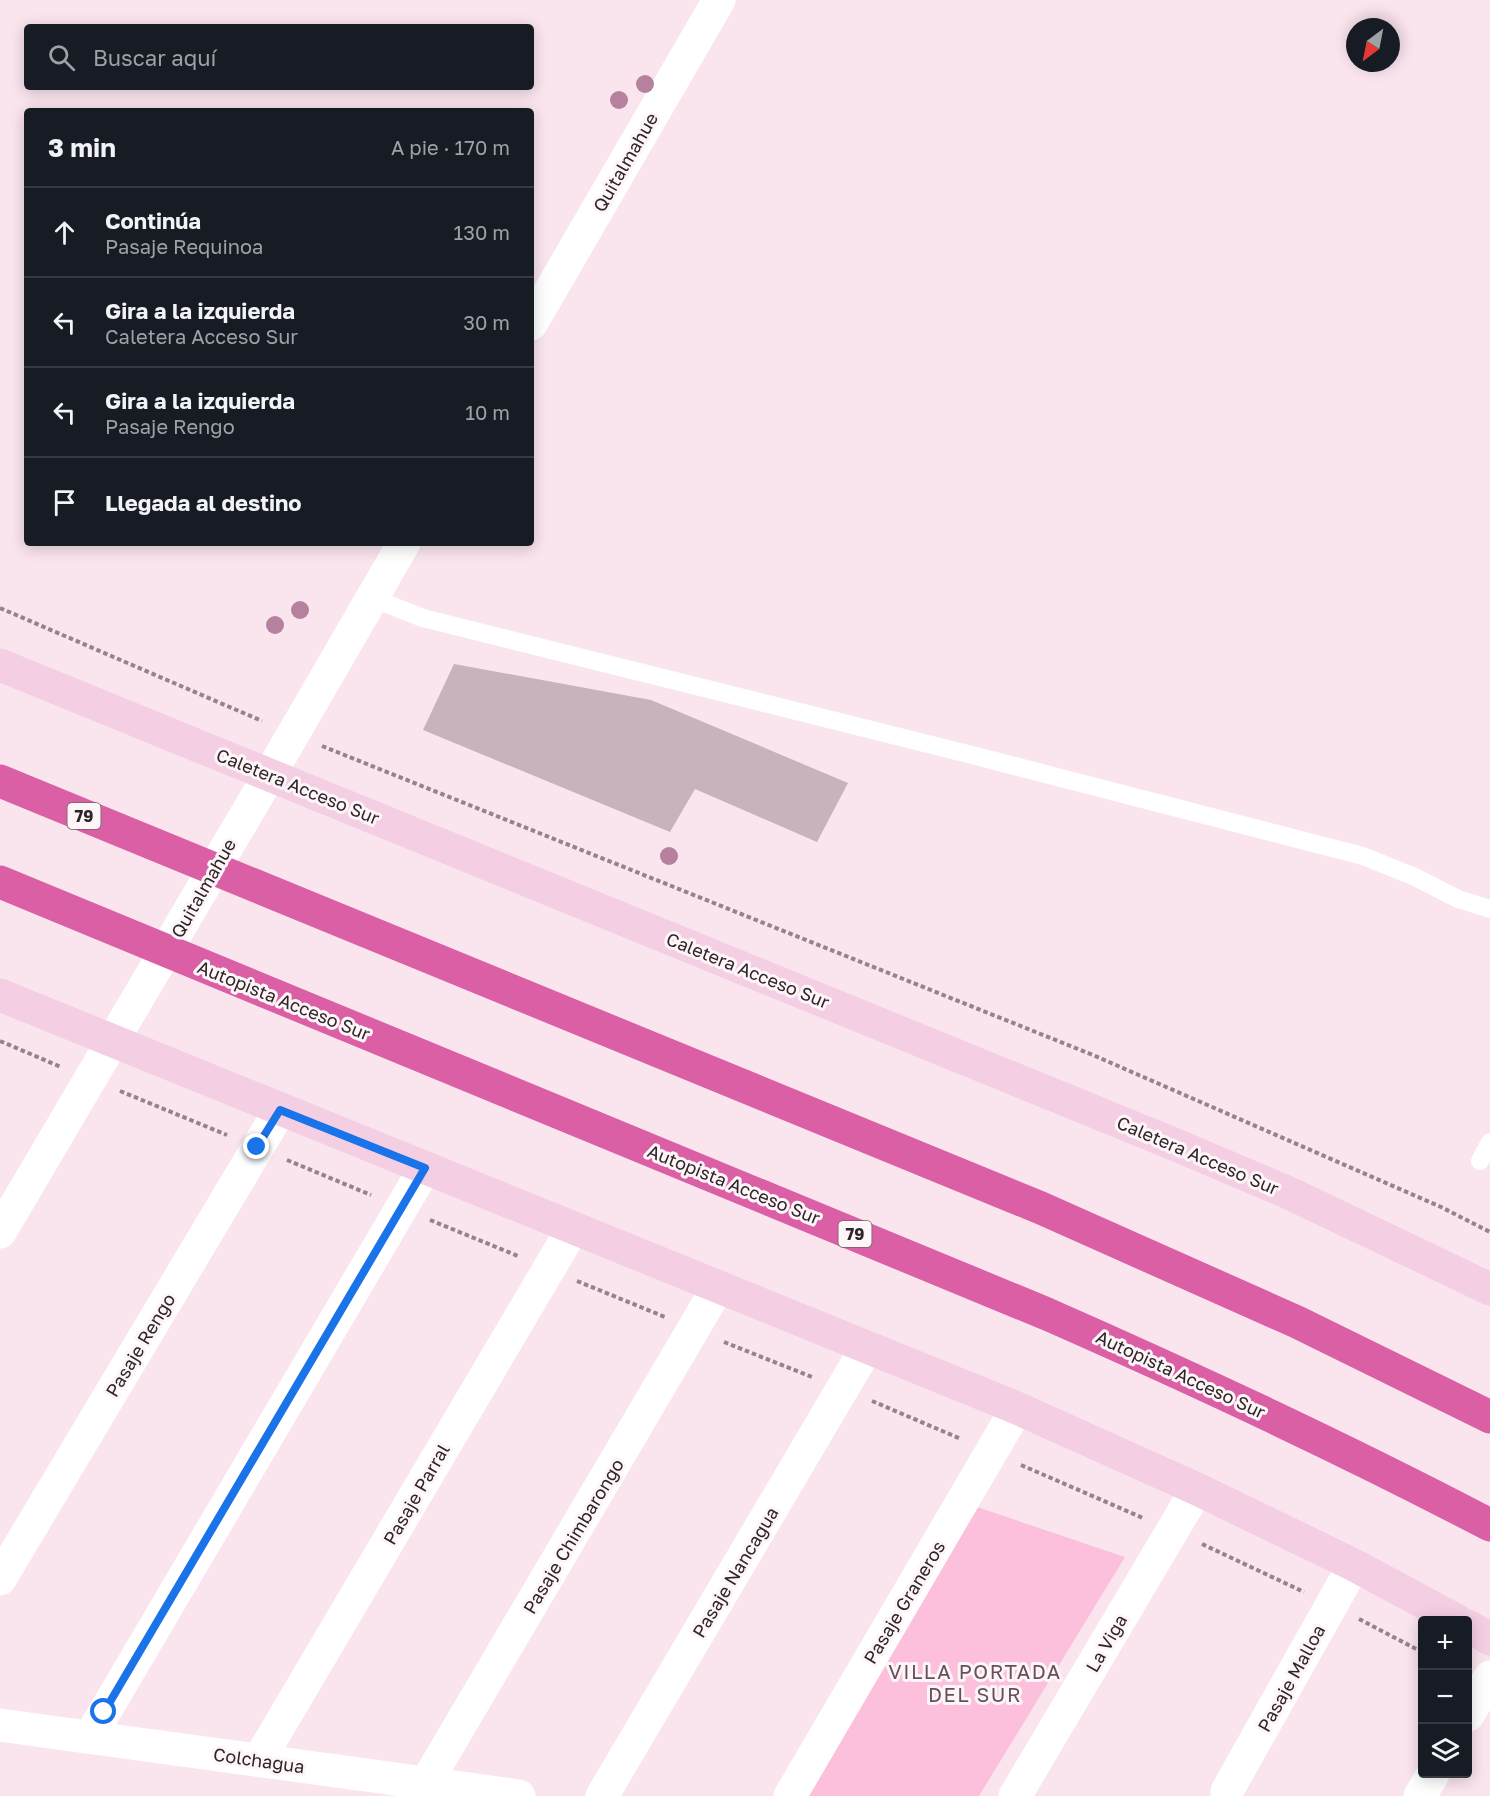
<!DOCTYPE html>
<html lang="es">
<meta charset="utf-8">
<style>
:root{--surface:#171b24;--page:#242831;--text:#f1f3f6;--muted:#9ea1a6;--line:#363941}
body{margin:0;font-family:"Golos Text",sans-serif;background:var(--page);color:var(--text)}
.controls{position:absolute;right:18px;bottom:18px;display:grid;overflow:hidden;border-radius:6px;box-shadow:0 3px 15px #0003}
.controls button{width:54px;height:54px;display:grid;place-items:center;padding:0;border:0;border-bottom:2px solid var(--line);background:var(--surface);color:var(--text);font:30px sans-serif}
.compass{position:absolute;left:1346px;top:18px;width:54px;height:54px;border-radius:50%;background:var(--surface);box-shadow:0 3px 15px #0003;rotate:212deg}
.stop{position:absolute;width:18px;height:18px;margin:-14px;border:4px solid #1a73e8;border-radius:50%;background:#fff}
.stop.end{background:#1a73e8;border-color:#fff;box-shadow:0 2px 6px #0008}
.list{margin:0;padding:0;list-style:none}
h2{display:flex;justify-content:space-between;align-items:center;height:78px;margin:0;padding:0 24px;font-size:26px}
h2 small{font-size:20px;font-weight:400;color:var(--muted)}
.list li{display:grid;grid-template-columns:39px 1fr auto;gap:18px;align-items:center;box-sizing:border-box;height:90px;padding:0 24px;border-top:2px solid var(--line)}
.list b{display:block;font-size:22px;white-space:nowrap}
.list p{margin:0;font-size:20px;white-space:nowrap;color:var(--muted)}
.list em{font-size:20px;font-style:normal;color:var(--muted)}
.icon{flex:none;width:33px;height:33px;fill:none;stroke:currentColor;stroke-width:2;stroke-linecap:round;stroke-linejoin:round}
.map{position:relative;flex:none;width:1490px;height:1796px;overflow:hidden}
.search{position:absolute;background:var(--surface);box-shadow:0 3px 15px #0003;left:24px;top:24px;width:510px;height:66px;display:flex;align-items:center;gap:15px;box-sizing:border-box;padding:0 21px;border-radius:6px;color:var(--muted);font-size:22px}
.panel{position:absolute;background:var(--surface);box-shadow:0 3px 15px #0003;left:24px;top:108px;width:510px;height:438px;border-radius:6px}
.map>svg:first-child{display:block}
.green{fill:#fcc0dd}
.building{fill:#c8b2bc}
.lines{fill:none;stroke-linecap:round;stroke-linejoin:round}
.path{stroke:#93838a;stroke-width:4;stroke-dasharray:4.5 3;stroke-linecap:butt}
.service{stroke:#fff;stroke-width:18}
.minor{stroke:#fff;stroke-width:33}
.tertiary{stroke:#fff;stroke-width:33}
.secondary{stroke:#f4cfe4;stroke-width:33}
.motorway{stroke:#da5fa5;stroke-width:33}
.tree{fill:#b5819e}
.route{stroke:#1a73e8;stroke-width:8}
.labels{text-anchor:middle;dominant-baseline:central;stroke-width:6;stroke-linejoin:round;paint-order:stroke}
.shield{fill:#fef5f9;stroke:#6c6367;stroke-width:1.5}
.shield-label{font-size:16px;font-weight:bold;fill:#2e2529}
.street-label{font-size:18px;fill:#2e2529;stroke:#fef5f9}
.neighbourhood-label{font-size:20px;letter-spacing:1.5px;fill:#64515a;stroke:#fef5f9}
</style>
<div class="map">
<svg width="1490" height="1796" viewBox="0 0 1490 1796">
<rect width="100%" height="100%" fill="#fae4ee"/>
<path class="green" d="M977,1507L1125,1557L979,1796H808Z"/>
<path class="building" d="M454,664L651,700L848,783L817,842L695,789L670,832L423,730Z"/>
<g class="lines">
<path class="path" d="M0,608L262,721
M322,746L1093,1055L1441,1207L1490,1232
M0,1041L61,1067
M120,1091L227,1135
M287,1160L371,1195
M430,1220L518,1256
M577,1281L665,1317
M724,1342L812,1377
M872,1401L961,1439
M1021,1465L1143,1518
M1202,1544L1304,1592
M1359,1619L1422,1652"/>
<path class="service" d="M372,598L423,618L976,756L1363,856L1415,877L1458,899L1490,909
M1480,1161L1490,1142"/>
<path class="minor" d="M531,324L719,0
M270,774L404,543
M0,1579L280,1110
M1468,1715L1490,1677
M0,1725L519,1796
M90,1737L425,1168
M259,1760L573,1228
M426,1783L718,1287
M1227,1791L1354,1565
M602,1796L867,1347
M790,1796L1017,1408
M1015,1796L1197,1489
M1420,1796L1433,1774"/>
<path class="tertiary" d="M0,1232L270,774"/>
<path class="secondary" d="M0,665L1176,1145L1289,1193L1490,1289
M0,995L1017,1408L1197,1489L1354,1565L1456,1620
M1468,1626L1490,1639"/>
<path class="motorway" d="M0,781L1041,1208L1297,1322L1490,1417
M0,882L1047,1314C1197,1380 1345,1449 1490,1525"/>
</g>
<g class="tree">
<circle cx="645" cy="84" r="9"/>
<circle cx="619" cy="100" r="9"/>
<circle cx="300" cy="610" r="9"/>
<circle cx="275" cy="625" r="9"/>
<circle cx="669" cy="856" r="9"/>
</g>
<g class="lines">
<path class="route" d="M104,1712L425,1168L280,1110L257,1147"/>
</g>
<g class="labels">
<g class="shield">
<rect x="67.5" y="803" width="33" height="26" rx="4.5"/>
<rect x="838.5" y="1221" width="33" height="26" rx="4.5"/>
</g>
<g class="shield-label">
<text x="84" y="816">79</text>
<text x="855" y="1234">79</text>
</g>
<g class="street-label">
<text transform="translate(625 162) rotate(-60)">Quitalmahue</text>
<text transform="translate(298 786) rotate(22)">Caletera Acceso Sur</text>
<text transform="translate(203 888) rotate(-60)">Quitalmahue</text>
<text transform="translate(748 970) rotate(22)">Caletera Acceso Sur</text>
<text transform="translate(284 1000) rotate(22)">Autopista Acceso Sur</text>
<text transform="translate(1198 1155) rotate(23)">Caletera Acceso Sur</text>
<text transform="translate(734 1184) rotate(22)">Autopista Acceso Sur</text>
<text transform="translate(140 1345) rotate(-59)">Pasaje Rengo</text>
<text transform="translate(1181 1374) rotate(25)">Autopista Acceso Sur</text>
<text transform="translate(416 1494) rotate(-60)">Pasaje Parral</text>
<text transform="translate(573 1536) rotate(-59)">Pasaje Chimbarongo</text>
<text transform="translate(735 1572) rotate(-59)">Pasaje Nancagua</text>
<text transform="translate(904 1602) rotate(-59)">Pasaje Graneros</text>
<text transform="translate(1106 1643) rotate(-60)">La Viga</text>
<text transform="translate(1291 1678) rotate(-61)">Pasaje Malloa</text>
<text transform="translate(259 1760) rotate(8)">Colchagua</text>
</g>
<g class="neighbourhood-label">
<text x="975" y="1671">VILLA PORTADA<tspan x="975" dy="23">DEL SUR</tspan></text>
</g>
</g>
</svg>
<div class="controls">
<button>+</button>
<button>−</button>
<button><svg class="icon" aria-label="layers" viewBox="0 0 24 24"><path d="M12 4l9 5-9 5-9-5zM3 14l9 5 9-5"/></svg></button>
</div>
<svg class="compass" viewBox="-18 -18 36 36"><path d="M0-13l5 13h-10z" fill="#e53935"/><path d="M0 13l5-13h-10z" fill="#9ea1a6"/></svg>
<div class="stop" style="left:104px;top:1712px"></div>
<div class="stop end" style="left:257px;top:1147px"></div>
<div class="search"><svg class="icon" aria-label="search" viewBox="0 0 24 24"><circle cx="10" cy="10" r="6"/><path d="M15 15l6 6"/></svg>Buscar aquí</div>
<section class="panel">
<h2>3 min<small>A pie · 170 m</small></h2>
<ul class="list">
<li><svg class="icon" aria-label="ahead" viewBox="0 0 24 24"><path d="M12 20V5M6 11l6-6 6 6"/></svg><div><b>Continúa</b><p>Pasaje Requinoa</p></div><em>130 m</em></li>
<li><svg class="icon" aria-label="left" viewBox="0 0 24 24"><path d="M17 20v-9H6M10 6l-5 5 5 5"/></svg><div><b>Gira a la izquierda</b><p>Caletera Acceso Sur</p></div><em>30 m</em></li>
<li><svg class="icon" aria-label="left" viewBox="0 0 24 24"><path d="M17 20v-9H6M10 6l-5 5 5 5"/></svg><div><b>Gira a la izquierda</b><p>Pasaje Rengo</p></div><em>10 m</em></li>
<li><svg class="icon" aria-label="arrive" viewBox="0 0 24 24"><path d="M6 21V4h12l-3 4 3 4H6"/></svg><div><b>Llegada al destino</b></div></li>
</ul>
</section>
</div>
